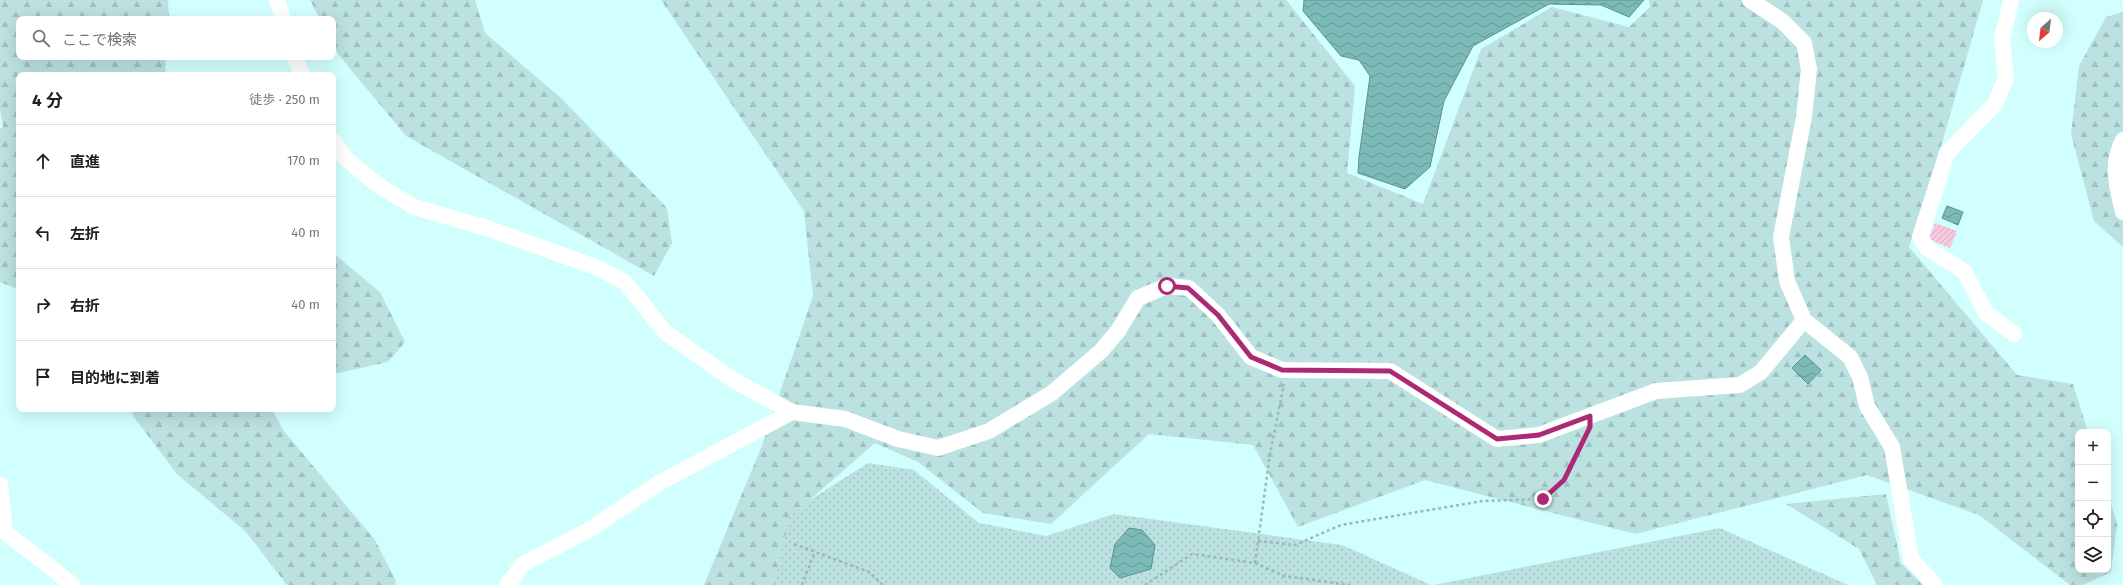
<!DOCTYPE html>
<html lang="ja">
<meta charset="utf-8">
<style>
:root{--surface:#fff;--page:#f2f2f2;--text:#202124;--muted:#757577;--line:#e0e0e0}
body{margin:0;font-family:"Fira Sans","Noto Sans JP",sans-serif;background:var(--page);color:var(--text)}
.controls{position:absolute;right:12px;bottom:12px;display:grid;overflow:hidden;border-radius:8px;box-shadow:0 4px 16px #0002}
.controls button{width:36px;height:36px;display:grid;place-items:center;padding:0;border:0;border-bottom:1px solid var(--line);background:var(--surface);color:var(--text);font:20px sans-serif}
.compass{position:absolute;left:2027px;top:12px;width:36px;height:36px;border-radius:50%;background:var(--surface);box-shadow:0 4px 16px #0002;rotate:208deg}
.stop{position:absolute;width:12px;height:12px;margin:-9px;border:3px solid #ab2975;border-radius:50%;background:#fff}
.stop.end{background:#ab2975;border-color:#fff;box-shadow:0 1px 4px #0008}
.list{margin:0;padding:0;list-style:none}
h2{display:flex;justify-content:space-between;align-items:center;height:52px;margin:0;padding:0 16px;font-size:17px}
h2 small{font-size:13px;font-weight:400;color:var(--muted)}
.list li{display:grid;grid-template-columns:26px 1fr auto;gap:12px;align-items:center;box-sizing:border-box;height:72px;padding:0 16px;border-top:1px solid var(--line)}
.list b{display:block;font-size:15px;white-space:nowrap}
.list em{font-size:13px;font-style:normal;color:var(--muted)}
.icon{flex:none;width:22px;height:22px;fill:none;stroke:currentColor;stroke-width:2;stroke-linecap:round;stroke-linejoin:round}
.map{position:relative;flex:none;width:2123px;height:585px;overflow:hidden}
.search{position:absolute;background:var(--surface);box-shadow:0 4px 16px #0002;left:16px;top:16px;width:320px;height:44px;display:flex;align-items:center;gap:10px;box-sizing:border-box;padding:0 14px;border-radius:8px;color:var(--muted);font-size:15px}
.panel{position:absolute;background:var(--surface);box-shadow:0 4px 16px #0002;left:16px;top:72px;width:320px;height:340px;border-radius:8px}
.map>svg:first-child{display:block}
.grass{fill:url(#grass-dots)}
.forest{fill:url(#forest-firs)}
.water{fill:url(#water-waves);stroke:#5f908e}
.building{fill:url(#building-hatch)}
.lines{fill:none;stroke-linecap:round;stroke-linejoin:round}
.path{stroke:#96bbb9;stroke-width:2.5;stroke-dasharray:3 3;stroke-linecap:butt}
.minor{stroke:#fff;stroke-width:16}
.route{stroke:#ab2975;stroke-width:5}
</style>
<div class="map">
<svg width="2123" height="585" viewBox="0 0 2123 585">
<defs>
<pattern id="grass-dots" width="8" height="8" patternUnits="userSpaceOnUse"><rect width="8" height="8" fill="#bbe1e0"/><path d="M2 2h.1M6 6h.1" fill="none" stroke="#a0c1c0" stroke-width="1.8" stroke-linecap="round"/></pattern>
<pattern id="forest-firs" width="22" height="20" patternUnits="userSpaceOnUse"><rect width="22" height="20" fill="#bbe1e0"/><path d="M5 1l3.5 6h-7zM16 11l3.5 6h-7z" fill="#a0c1c0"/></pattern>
<pattern id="water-waves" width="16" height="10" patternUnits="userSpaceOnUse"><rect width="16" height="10" fill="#7cbab8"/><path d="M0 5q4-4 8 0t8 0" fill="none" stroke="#659896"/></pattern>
<pattern id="building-hatch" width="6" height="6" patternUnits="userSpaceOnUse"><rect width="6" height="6" fill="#fac8de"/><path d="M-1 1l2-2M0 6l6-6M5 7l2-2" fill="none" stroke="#d6acbf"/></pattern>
</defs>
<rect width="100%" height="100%" fill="#d1fffd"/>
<path class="grass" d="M868,463L914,470L979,523L1046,536L1114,514L1342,545L1431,585H762L777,521Z
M1720,528L1848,585H1434Z"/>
<path class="forest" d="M0,0H168L169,19H19V57H166L165,75H19V290L0,282V129L3,127L0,109Z
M310,0H475L485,33L562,99L667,208L672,243L654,276L406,136L338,54L333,44V19H320Z
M661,0H1286L1355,86L1347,173L1423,204L1481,49L1552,7L1629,27L1650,7L1649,0H1983L1942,143L1909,247L2017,375L2073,384L2088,432H2078V570H2108V494L2117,524L2111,572L2083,585H2070L1979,515L1867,475L1635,534L1425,480L1298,527L1253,445L1149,434L1051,524L983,513L918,462L875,443L789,518L775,585H704L761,448L813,296L804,211Z
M2123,12V247L2094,221L2071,134L2079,66L2106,17Z
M333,253L380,292L405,342L388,362L338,373L333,372Z
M132,409H272L283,430L375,540L396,581L395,585H287L245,531L177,474L133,416Z
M1886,494L1901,563L1923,585H1877L1859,549L1786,504Z"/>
<path class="water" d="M1304,0H1644L1629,17L1601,5L1549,4L1473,46L1444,101L1430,167L1405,189L1358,173L1359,157L1370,76L1359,60L1341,56L1303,11Z
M1947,206L1963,212L1958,225L1942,218Z
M1805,355L1821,370L1808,384L1792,368Z
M1129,528L1142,530L1155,545L1151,569L1120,578L1110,568L1115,544Z"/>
<path class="building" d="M1935,223L1957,231L1950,248L1929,239Z"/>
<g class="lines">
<path class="path" d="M1258,541L1295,545L1341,525L1483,501L1543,499L1564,480L1587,434
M794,544L869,572L883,585
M1255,563L1270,454L1284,384
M802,585L815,551
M1145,585L1192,554L1255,563L1284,576L1350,585"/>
<path class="minor" d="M277,0L283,19
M1750,0L1782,21L1804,43L1809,69L1804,117L1781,237L1787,281L1804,320L1850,357L1860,377L1867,406L1892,447L1911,559L1935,585
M2011,0L2002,39L2006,78L1995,104L1947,153L1920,237L1927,248L1964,271L1986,313L2014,334
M295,57L302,75
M333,140L343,156L375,183L414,207L487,228L598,268L625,282L666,333L735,381L792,412L845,419L898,439L938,448L989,431L1052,393L1101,351L1118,331L1138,298L1167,286L1189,288L1218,315L1251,357L1282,370L1390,371L1497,439L1539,435L1656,391L1740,385L1761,372L1804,320
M2123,140C2110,164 2117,187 2123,212
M0,484L5,532L73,585
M507,585L523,564L589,530L659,483L792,412"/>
</g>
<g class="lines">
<path class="route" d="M1167,286L1188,288L1218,315L1251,357L1282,370L1390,371L1497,439L1539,435L1590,416V427L1564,480L1543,499"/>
</g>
</svg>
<div class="controls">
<button>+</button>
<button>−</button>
<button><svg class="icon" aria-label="locate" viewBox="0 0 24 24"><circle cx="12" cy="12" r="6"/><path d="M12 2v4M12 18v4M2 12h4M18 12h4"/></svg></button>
<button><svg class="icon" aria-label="layers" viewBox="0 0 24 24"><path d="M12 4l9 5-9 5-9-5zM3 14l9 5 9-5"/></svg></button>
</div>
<svg class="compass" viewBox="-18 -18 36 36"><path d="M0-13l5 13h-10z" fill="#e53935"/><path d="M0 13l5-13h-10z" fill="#757577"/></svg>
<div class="stop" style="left:1167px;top:286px"></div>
<div class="stop end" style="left:1543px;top:499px"></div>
<div class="search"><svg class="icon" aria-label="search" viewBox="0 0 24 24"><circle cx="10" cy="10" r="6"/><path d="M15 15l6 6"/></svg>ここで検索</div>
<section class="panel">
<h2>4 分<small>徒歩 · 250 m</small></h2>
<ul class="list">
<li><svg class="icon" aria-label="ahead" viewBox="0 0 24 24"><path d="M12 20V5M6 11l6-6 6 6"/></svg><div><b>直進</b></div><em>170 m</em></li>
<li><svg class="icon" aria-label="left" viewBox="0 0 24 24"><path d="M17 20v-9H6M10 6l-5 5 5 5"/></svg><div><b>左折</b></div><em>40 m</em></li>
<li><svg class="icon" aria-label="right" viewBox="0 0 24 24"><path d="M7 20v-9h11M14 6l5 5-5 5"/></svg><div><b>右折</b></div><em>40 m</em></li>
<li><svg class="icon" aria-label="arrive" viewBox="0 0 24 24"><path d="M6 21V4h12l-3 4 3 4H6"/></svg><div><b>目的地に到着</b></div></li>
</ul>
</section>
</div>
